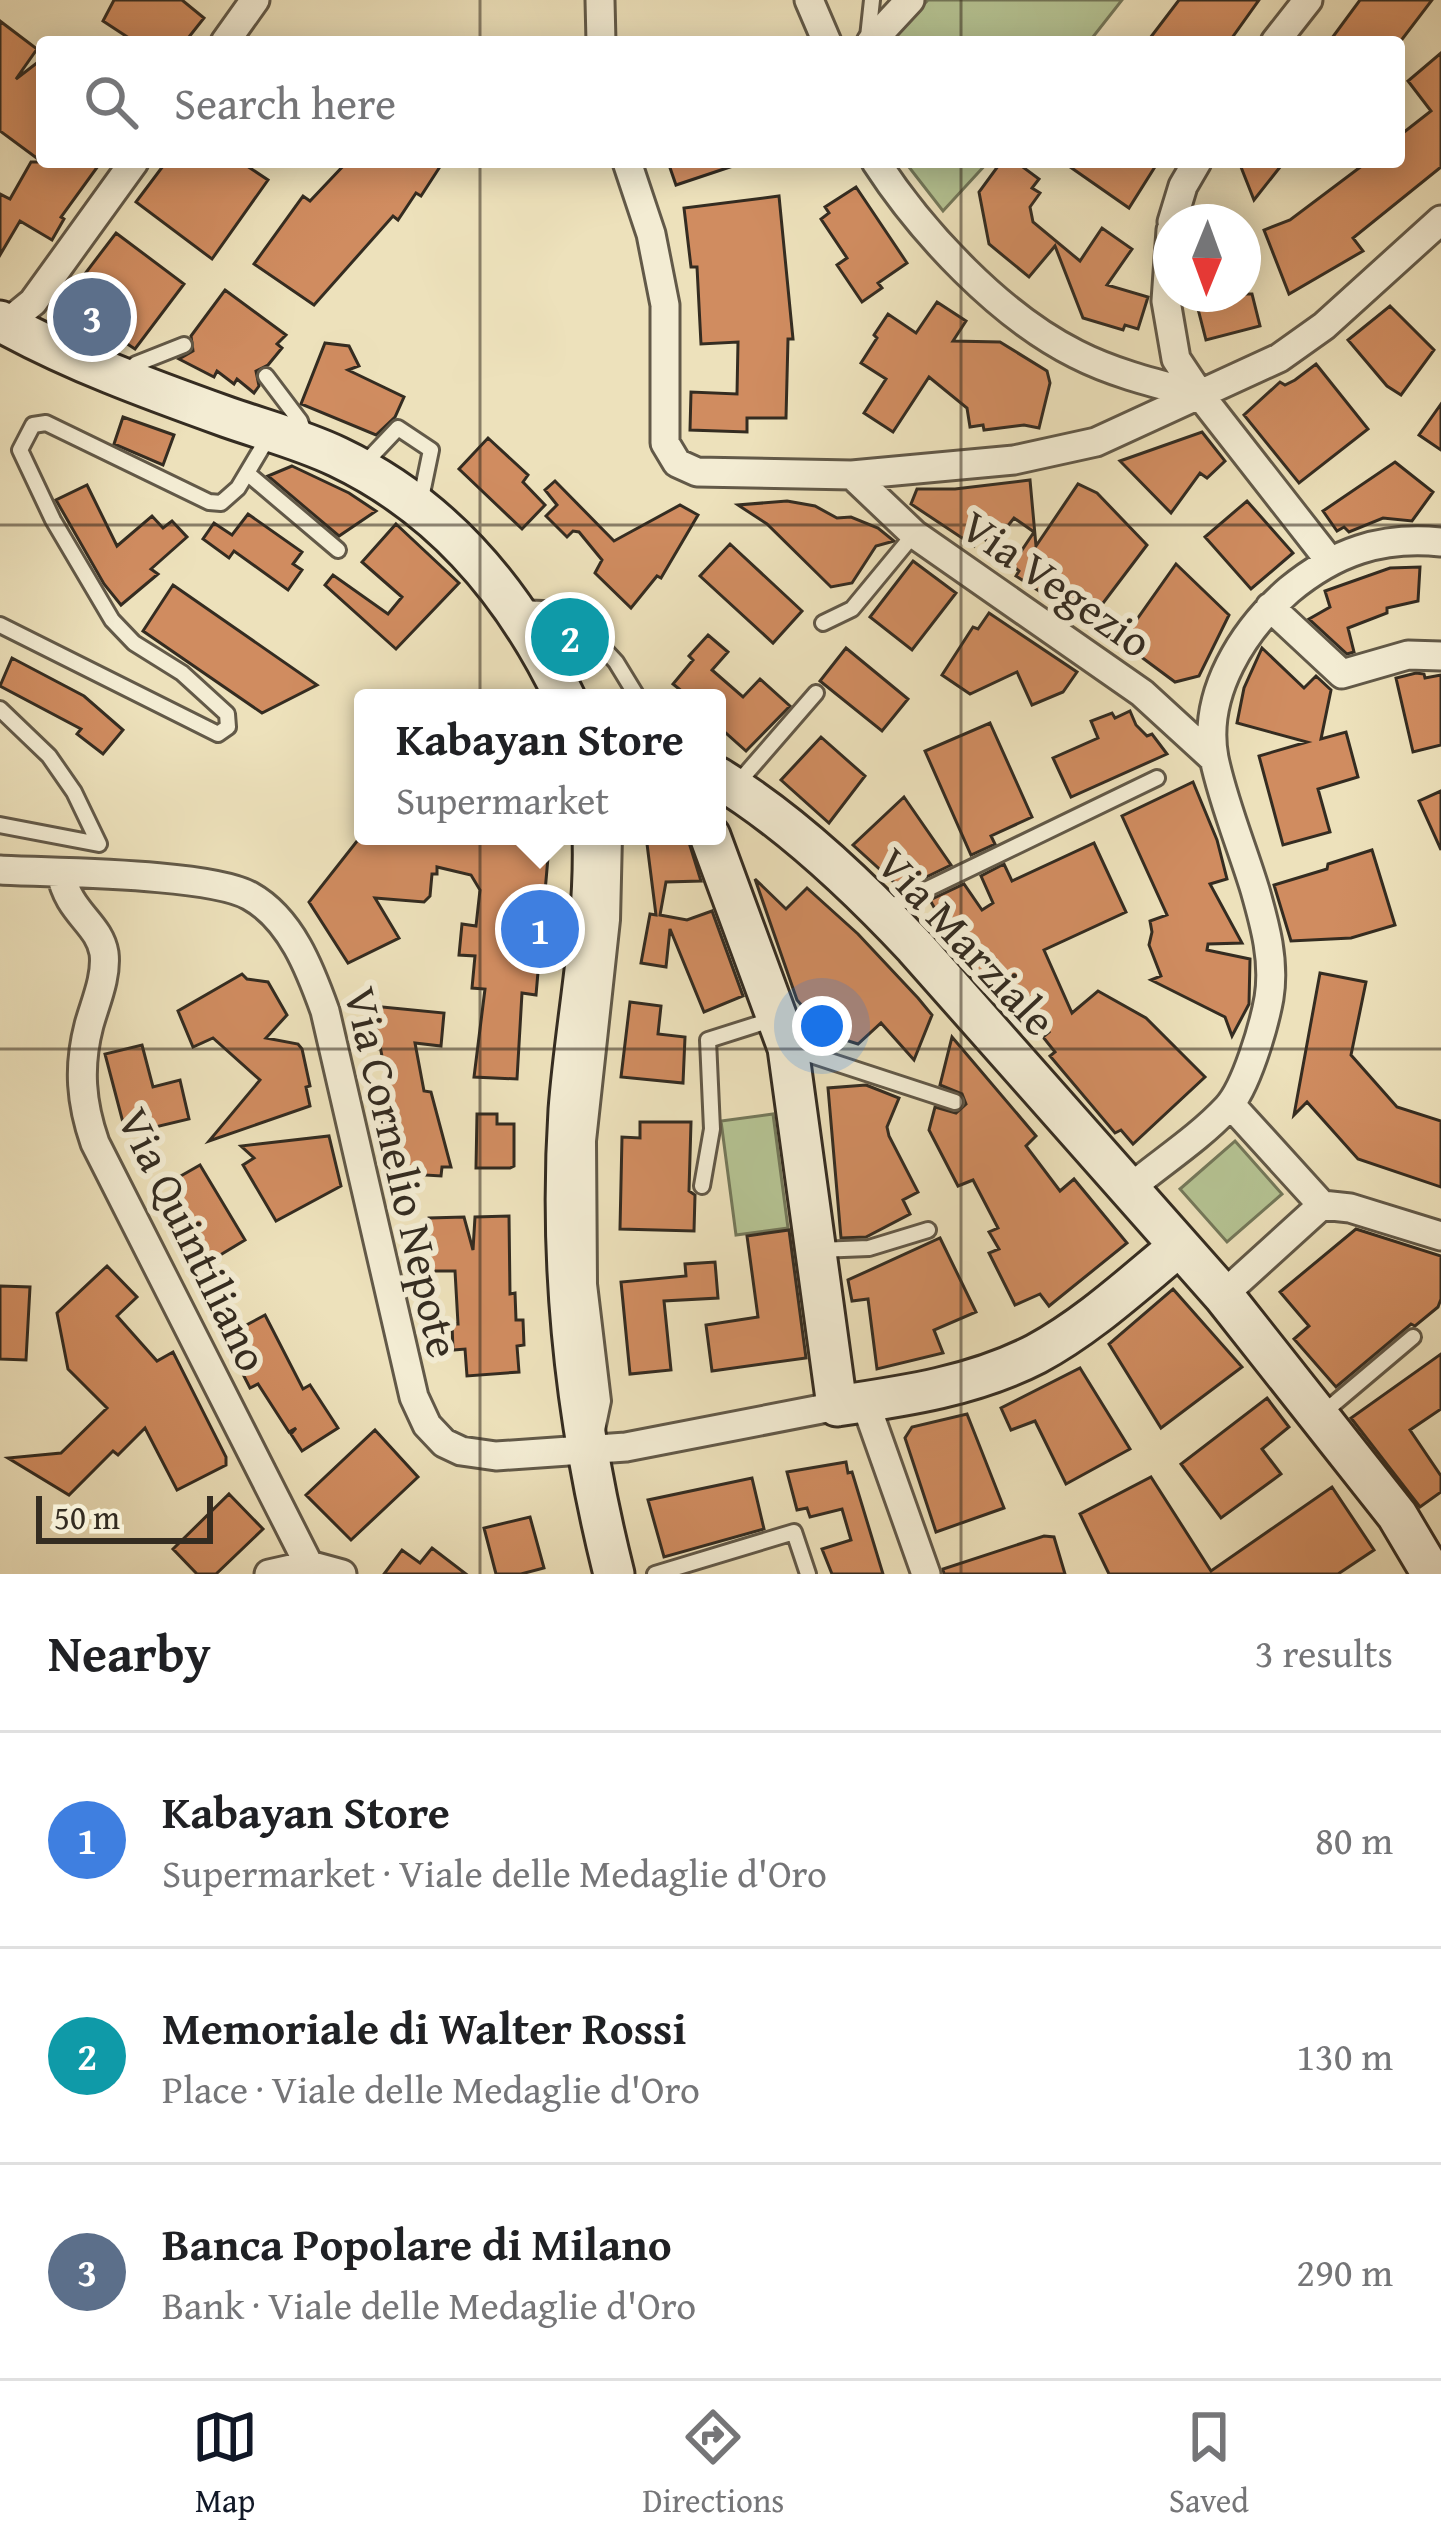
<!DOCTYPE html>
<meta charset="utf-8">
<style>
:root{--surface:#fff;--page:#f6f6f6;--text:#202124;--muted:#757577;--line:#e0e0e0;--accent:#111827}
body{margin:0;font-family:"Gentium Book Plus",serif;background:var(--page);color:var(--text)}
.compass{position:absolute;left:1153px;top:204px;width:108px;height:108px;border-radius:50%;background:var(--surface);box-shadow:0 6px 30px #0003;rotate:181deg}
.scale{position:absolute;left:36px;bottom:30px;width:177px;box-sizing:border-box;padding-left:12px;border:6px solid #342c21;border-top:0;font-size:33px;line-height:42px;white-space:nowrap;color:#342c21;-webkit-text-stroke:9px #f3ecd3;paint-order:stroke}
.you{position:absolute;left:822px;top:1026px;width:42px;height:42px;margin:-30px;border:9px solid #fff;border-radius:50%;background:#1a73e8;box-shadow:0 0 0 18px #1a73e833}
.badge{display:grid;place-items:center;width:78px;height:78px;border-radius:50%;background:var(--accent);color:#fff;font-size:39px;font-weight:700}
.pin{position:absolute;translate:-50% -50%;border:6px solid #fff;box-shadow:0 3px 12px #0006}
.popup{position:absolute;left:354px;top:689px;width:372px;height:156px;box-sizing:border-box;display:grid;place-content:center;border-radius:12px;background:var(--surface);filter:drop-shadow(0 3px 9px #0005);font-size:39px;white-space:nowrap;color:var(--muted)}
.popup b{font-size:45px;color:var(--text)}
.popup::after{content:'';position:absolute;left:50%;top:100%;margin-left:-24px;border:24px solid transparent;border-top-color:var(--surface)}
.list{margin:0;padding:0;list-style:none}
h2{display:flex;justify-content:space-between;align-items:center;height:156px;margin:0;padding:0 48px;font-size:51px}
h2 small{font-size:39px;font-weight:400;color:var(--muted)}
.list li{display:grid;grid-template-columns:78px 1fr auto;gap:36px;align-items:center;box-sizing:border-box;height:216px;padding:0 48px;border-top:3px solid var(--line)}
.list b{display:block;font-size:45px;white-space:nowrap}
.list p{margin:0;font-size:39px;white-space:nowrap;color:var(--muted)}
.list em{font-size:39px;font-style:normal;color:var(--muted)}
.icon{flex:none;width:66px;height:66px;fill:none;stroke:currentColor;stroke-width:2;stroke-linecap:round;stroke-linejoin:round}
.map{position:relative;flex:none;width:1441px;height:1574px;overflow:hidden}
.search{position:absolute;background:var(--surface);box-shadow:0 6px 30px #0003;left:36px;right:36px;top:36px;height:132px;display:flex;align-items:center;gap:30px;box-sizing:border-box;padding:0 42px;border-radius:12px;color:var(--muted);font-size:45px}
.sheet{height:804px;background:var(--surface)}
nav{display:flex;justify-content:space-around;align-items:center;box-sizing:border-box;height:168px;border-top:3px solid var(--line);background:var(--surface);font-size:33px;color:var(--muted)}
nav a{display:grid;justify-items:center;gap:6px}
nav .on{color:var(--accent)}
.map>svg:first-child{display:block}
.green{fill:#b5c393;stroke:#74785a;stroke-width:3}
.building{fill:#d08c60;stroke:#342c21;stroke-width:3}
.lines{fill:none;stroke-linecap:round;stroke-linejoin:round}
.lane-casing{stroke:#625948;stroke-width:20}
.street-casing{stroke:#625948;stroke-width:33}
.secondary-casing{stroke:#342c21;stroke-width:45}
.lane{stroke:#f3ecd3;stroke-width:14}
.street{stroke:#f3ecd3;stroke-width:27}
.secondary{stroke:#f3ecd3;stroke-width:39}
.grid{fill:none;stroke:#342c21;stroke-width:3;stroke-opacity:0.55}
.labels{text-anchor:middle;dominant-baseline:central;stroke-width:12;stroke-linejoin:round;paint-order:stroke}
.street-label{font-size:45px;fill:#342c21;stroke:#f3ecd3}
</style>
<div class="map">
<svg width="1441" height="1574" viewBox="0 0 1441 1574">
<rect width="100%" height="100%" fill="#ede1bb"/>
<filter id="stains"><feTurbulence type="fractalNoise" baseFrequency=".00167" numOctaves="4"/><feColorMatrix values="0 0 0 0 .2 0 0 0 0 .09 0 0 0 0 .02 0 0 0 .5 -.17"/></filter>
<radialGradient id="worn" r=".72"><stop offset=".6" stop-color="#630" stop-opacity="0"/><stop offset="1" stop-color="#630" stop-opacity=".3"/></radialGradient>
<path class="green" d="M928,0H1122L1089,42H889Z
M905,162H988L943,211Z
M773,1114L788,1228L736,1235L721,1121Z
M1235,1141L1282,1194L1227,1242L1180,1189Z"/>
<path class="building" d="M114,0H182L204,18L185,42H135L103,21Z
M1179,0H1259L1229,42H1147Z
M1360,0H1432L1400,42H1329Z
M0,21L37,49L16,79L42,59V162L0,131Z
M1441,53V167L1353,238L1363,251L1289,294L1264,230L1290,220L1367,162H1399V136L1431,111L1408,81Z
M31,162H101L61,217L64,219L52,240L20,221L0,255V194L10,199Z
M166,162H241L268,180L212,259L136,202Z
M347,162H443L421,196L416,193L398,220L393,216L314,305L254,264L303,196L310,201Z
M668,162H735L736,165L676,185Z
M1001,162H1016L1039,179L1032,188L1040,193L1030,207L1033,222L1080,261L1102,228L1132,249L1107,285L1148,297L1138,329L1125,325L1123,330L1083,318L1055,246L1029,277L989,244L979,192Z
M1063,162H1158L1129,208Z
M1239,162H1284L1254,200Z
M856,187L907,263L878,283L882,288L862,302L837,265L847,258L821,219L829,213L825,207Z
M779,196L793,339H788L786,418H747V432L690,430L691,392L737,394L738,342L701,344L697,267H691L684,208Z
M116,233L184,284L135,349L106,330L101,336L62,304Z
M225,290L286,335L277,344L282,348L268,365L256,371L259,386L254,393L237,379L234,384L217,371L214,377L179,359L193,351L191,336Z
M1219,294H1252L1260,326L1206,340L1197,305L1220,299Z
M937,302L966,321L953,341L1000,342L1047,371L1050,383L1039,428L1024,425L984,430L983,425L970,427L967,408L929,377L893,432L864,413L886,379L861,363L877,338L874,335L888,314L916,333Z
M1390,306L1434,350L1401,395L1387,386L1348,340Z
M325,343L349,346L359,366L348,370L404,397L395,417L376,435L301,404Z
M1316,364L1368,429L1299,483L1244,415L1280,382L1285,385L1295,380Z
M1441,404V450L1419,435Z
M123,417L174,435L163,465L114,444Z
M1202,432L1225,461L1207,478L1200,473L1171,513L1120,461Z
M488,438L528,475L523,482L545,505L522,529L459,469Z
M1395,462L1433,492L1412,521L1383,518L1349,532L1344,527L1337,531L1323,511Z
M292,466L349,493L376,511L339,536L268,476Z
M1030,480L1036,546L1078,484L1097,493L1147,545L1088,623L1016,576L1019,571L1012,565L1034,532L1014,518L992,546L978,533L974,546L911,504L917,489H955Z
M555,481L614,541L680,505L698,515L661,578L657,576L631,608L595,573L602,560L579,532L573,531L567,537L546,516L557,505L545,490Z
M87,485L117,546L152,516L163,528L172,521L187,537L151,569L158,574L121,605L104,584L56,500Z
M787,501L815,506L837,518L851,517L878,528L894,541L876,546L852,583L831,587L767,524L738,505Z
M1247,501L1293,553L1251,589L1205,537Z
M248,514L302,552L293,564L302,570L288,590L234,551L229,558L203,539L214,523L232,535Z
M396,524L459,583L396,649L325,585L333,575L388,614L402,597L362,562Z
M730,544L802,611L773,643L700,576Z
M913,561L956,593L912,650L870,617Z
M1176,564L1229,615L1199,676L1175,682L1121,642Z
M1420,567L1418,601L1387,608V613L1348,628L1354,652L1347,654L1309,619L1330,607L1325,591L1390,568Z
M173,585L317,685L262,713L143,631Z
M989,613L1077,672L1063,692L1032,705L1017,672L970,694L942,675L973,627L978,629Z
M708,635L728,652L712,670L743,697L760,679L790,706L746,751L717,725V698H690L673,684L693,660L689,656Z
M846,648L908,699L882,731L820,681Z
M1262,648L1304,688L1316,676L1331,690L1321,739L1346,732L1358,777L1318,789L1330,832L1283,845L1259,756L1307,742L1237,723L1244,688Z
M12,658L84,696L123,730L103,754L77,734L81,729L0,686Z
M1416,673L1424,674L1425,678L1441,675V745L1413,752L1396,678Z
M1130,711L1136,725L1147,736L1152,734L1167,754L1071,797L1053,758L1098,738L1091,721L1112,713L1115,718Z
M990,723L1032,817L991,836L995,844L971,855L925,751Z
M821,737L865,776L829,823L781,780Z
M1193,782L1217,840L1227,879L1210,884L1242,943L1208,944L1207,950L1250,959L1249,1004L1232,1036L1225,1017L1151,980L1161,976L1149,945L1152,932L1150,921L1167,915L1122,816Z
M1441,791V850L1419,801Z
M904,797L951,865L918,881L916,877L896,884L853,845Z
M361,836H456L549,846L536,995L522,993L517,1079L474,1077L485,989L472,988L475,956L459,955L462,924L476,926L480,890L471,875L437,867V874H432L430,896L424,902L375,898L399,938L348,963L309,902Z
M646,836H687L701,881L666,882L660,915L687,920L712,911L743,996L704,1012L670,929L666,967L641,963L650,914L656,915Z
M1094,843L1126,912L1044,950L1072,1013L1098,991L1146,1018L1205,1077L1133,1144L1121,1130L1115,1133L1050,1056L1055,1052L1043,1037L1049,1032L1014,988L1003,1001L932,914L935,909L930,900L964,884L982,910L993,903L981,876L1004,864L1012,881Z
M1372,850L1395,925L1351,938L1291,941L1274,885L1327,869L1328,864Z
M755,879L786,909L807,888L858,934L918,998L932,1015L914,1060L881,1023L858,1044L826,1034L797,1000Z
M1320,973L1366,982L1351,1055L1397,1107L1441,1121V1187L1358,1159L1307,1102L1294,1115Z
M242,974L247,979L268,982L287,1015L266,1038L298,1044L302,1049L310,1086L306,1087L310,1106L209,1141L260,1080L213,1038L193,1047L178,1011Z
M630,1002L661,1006L658,1034L685,1037L683,1083L621,1077Z
M372,1006L444,1013L441,1046L415,1043L424,1091L431,1092L451,1167H442L441,1176L393,1173L377,1099L390,1096Z
M952,1037L1036,1136L1026,1146L1060,1191L1074,1179L1127,1243L1049,1306L1040,1294L1015,1305L989,1253L999,1249L989,1232L998,1228L973,1180L958,1186L929,1130L935,1107L956,1113L966,1104L962,1094L940,1085Z
M142,1045L153,1087L180,1080L189,1119L126,1134L105,1054Z
M866,1085L899,1098L887,1127L889,1136L918,1192L903,1200L910,1214L866,1237L841,1238L828,1088Z
M477,1114H497V1124H514V1166L510,1168H476Z
M640,1122H691L689,1191L695,1195L694,1231L620,1229L622,1137L640,1138Z
M329,1136L341,1186L276,1221L243,1165L254,1158L241,1146Z
M200,1165L245,1240L192,1272L177,1246L181,1243L156,1202L184,1185L179,1177Z
M509,1216L510,1294L515,1293L516,1320H523L524,1345L517,1346L519,1372L467,1376L465,1349L453,1350L452,1324H458L455,1271H430L429,1218L464,1217L473,1250L475,1217Z
M1356,1229L1441,1256V1299L1438,1307L1415,1326L1411,1324L1336,1387L1294,1339L1309,1326L1280,1292Z
M789,1230L806,1358L712,1371L706,1325L758,1317L747,1236Z
M940,1238L976,1312L934,1330L943,1353L877,1369L868,1299L852,1301L848,1280Z
M715,1262L718,1298L664,1301L671,1370L630,1374L621,1282L686,1276L685,1264Z
M107,1266L137,1297L117,1316L157,1361L173,1352L226,1457V1465L177,1490L145,1428L118,1455L113,1451L69,1495L8,1458L61,1453L107,1408L68,1369L57,1313Z
M0,1286L30,1287L26,1360L0,1359Z
M1173,1289L1242,1367L1161,1428L1109,1344Z
M265,1315L303,1389L310,1385L338,1428L302,1451L291,1434L296,1428L289,1432L258,1384L250,1388L224,1337Z
M1441,1354V1409L1410,1430L1441,1476V1492L1420,1507L1351,1418Z
M1080,1368L1130,1449L1066,1484L1035,1421L1011,1430L1001,1408Z
M1267,1398L1289,1427L1262,1449L1281,1474L1221,1518L1181,1464Z
M967,1414L1004,1508L936,1532L905,1438L912,1427Z
M375,1430L418,1477L351,1540L306,1495Z
M846,1462L848,1473L852,1472L883,1574H832L822,1549L851,1540L842,1509L810,1517L807,1508L797,1510L787,1472Z
M1151,1477L1211,1571L1332,1487L1374,1550L1338,1574H1109L1080,1514Z
M752,1478L764,1529L664,1557L648,1500Z
M229,1494L263,1529L216,1574H197L173,1549Z
M530,1517L544,1568L521,1574H496L484,1528Z
M1044,1536L1054,1537L1065,1574H944L943,1569Z
M432,1548L466,1574H384L402,1550L420,1563Z"/>
<g class="lines">
<g class="lane-casing">
<path id="lane" d="M868,37L872,0
M126,375L136,364L184,345
M266,376L300,421L305,435
M363,465L398,428L431,450L420,503
M247,473L338,550
M518,608L568,610L616,662L638,698
M823,623L852,609L914,534
M0,625L218,734L228,727L227,714L182,673L134,643L112,620L53,520L20,450L33,425L46,423L209,502L221,503L238,488L269,436
M585,663L603,647
M0,709L49,756L74,792L99,844L0,825
M737,784L816,693
M886,909L1157,778
M793,1049L955,1102
M702,1186L712,1129L708,1040L771,1020
M818,1250L869,1248L928,1230
M1323,1413L1413,1337
M597,1430L603,1401L589,1284L588,1141L612,920L614,836
M655,1574L794,1532L808,1574"/>
</g>
<g class="street-casing">
<path id="street" d="M600,0L601,42
M809,0L827,42
M225,42L255,0
M871,42L910,0
M1275,42L1308,0
M627,162L651,234L665,305V443L677,463L697,472L852,475L1014,460L1096,442L1279,358L1324,326L1441,220
M876,162C922,233 1000,316 1076,354C1115,374 1158,384 1200,395
M1172,222L1183,186L1197,162
M1171,230L1166,301L1176,359L1200,395L1329,560
M0,329L33,302L134,162
M852,475L914,534L1142,693L1214,759
M1270,607L1342,674L1408,655L1441,656
M0,870C53,873 209,873 250,896C291,919 310,969 325,1011L414,1397L427,1425L444,1443L461,1451L496,1456L626,1447L837,1406
M61,873C68,913 99,923 104,953C107,977 95,1003 89,1025C78,1067 81,1103 95,1143L309,1565
M1231,1105L1322,1205
M1128,1190C1160,1163 1198,1139 1227,1108C1246,1088 1264,1026 1269,998C1275,961 1265,925 1255,890C1242,847 1223,802 1214,758C1202,694 1243,630 1289,590C1335,552 1381,536 1441,542
M1322,1205L1350,1208L1441,1236
M1223,1295L1322,1205
M865,1402L926,1574
M269,1574L309,1565L342,1574"/>
</g>
<g class="secondary-casing">
<path id="secondary" d="M0,321C72,361 149,389 227,417C264,430 303,440 338,457C443,507 516,595 565,698
M717,777C790,821 857,885 915,947L1223,1295L1397,1515L1432,1574
M593,836C596,928 576,1018 569,1110C559,1266 576,1423 614,1574
M710,836L788,1048L837,1406C905,1396 974,1386 1036,1354C1088,1326 1133,1284 1178,1247"/>
</g>
<use href="#lane" class="lane"/>
<use href="#street" class="street"/>
<use href="#secondary" class="secondary"/>
</g>
<path class="grid" d="M480,0V42M961,0V42M480,162V1574M961,162V1574M0,525H1441M0,1049H1441"/>
<g class="labels">
<g class="street-label">
<text transform="translate(1057 583) rotate(35)">Via Vegezio</text>
<text transform="translate(967 941) rotate(47)">Via Marziale</text>
<text transform="translate(403 1172) rotate(77)">Via Cornelio Nepote</text>
<text transform="translate(194 1239) rotate(64)">Via Quintiliano</text>
</g>
</g>
<rect width="100%" height="100%" filter="url(#stains)"/>
<rect width="100%" height="100%" fill="url(#worn)"/>
</svg>
<svg class="compass" viewBox="-18 -18 36 36"><path d="M0-13l5 13h-10z" fill="#e53935"/><path d="M0 13l5-13h-10z" fill="#757577"/></svg>
<div class="scale">50 m</div>
<div class="you"></div>
<div class="pin badge" style="left:540px;top:929px;background:#3f7fe0">1</div>
<div class="popup"><b>Kabayan Store</b>Supermarket</div>
<div class="pin badge" style="left:570px;top:637px;background:#0f9aa8">2</div>
<div class="pin badge" style="left:92px;top:317px;background:#5c6f8a">3</div>
<div class="search"><svg class="icon" aria-label="search" viewBox="0 0 24 24"><circle cx="10" cy="10" r="6"/><path d="M15 15l6 6"/></svg>Search here</div>
</div>
<section class="sheet">
<h2>Nearby<small>3 results</small></h2>
<ul class="list">
<li><span class="badge" style="background:#3f7fe0">1</span><div><b>Kabayan Store</b><p>Supermarket · Viale delle Medaglie d'Oro</p></div><em>80 m</em></li>
<li><span class="badge" style="background:#0f9aa8">2</span><div><b>Memoriale di Walter Rossi</b><p>Place · Viale delle Medaglie d'Oro</p></div><em>130 m</em></li>
<li><span class="badge" style="background:#5c6f8a">3</span><div><b>Banca Popolare di Milano</b><p>Bank · Viale delle Medaglie d'Oro</p></div><em>290 m</em></li>
</ul>
</section>
<nav>
<a class="on"><svg class="icon" aria-label="map" viewBox="0 0 24 24"><path d="M3 6l6-2 6 2 6-2v14l-6 2-6-2-6 2zM9 4v14M15 6v14"/></svg>Map</a>
<a><svg class="icon" aria-label="directions" viewBox="0 0 24 24"><path d="M12 3l9 9-9 9-9-9zM9 14v-3h6M13 9l2 2-2 2"/></svg>Directions</a>
<a><svg class="icon" aria-label="saved" viewBox="0 0 24 24"><path d="M7 4h10v16l-5-4-5 4z"/></svg>Saved</a>
</nav>
